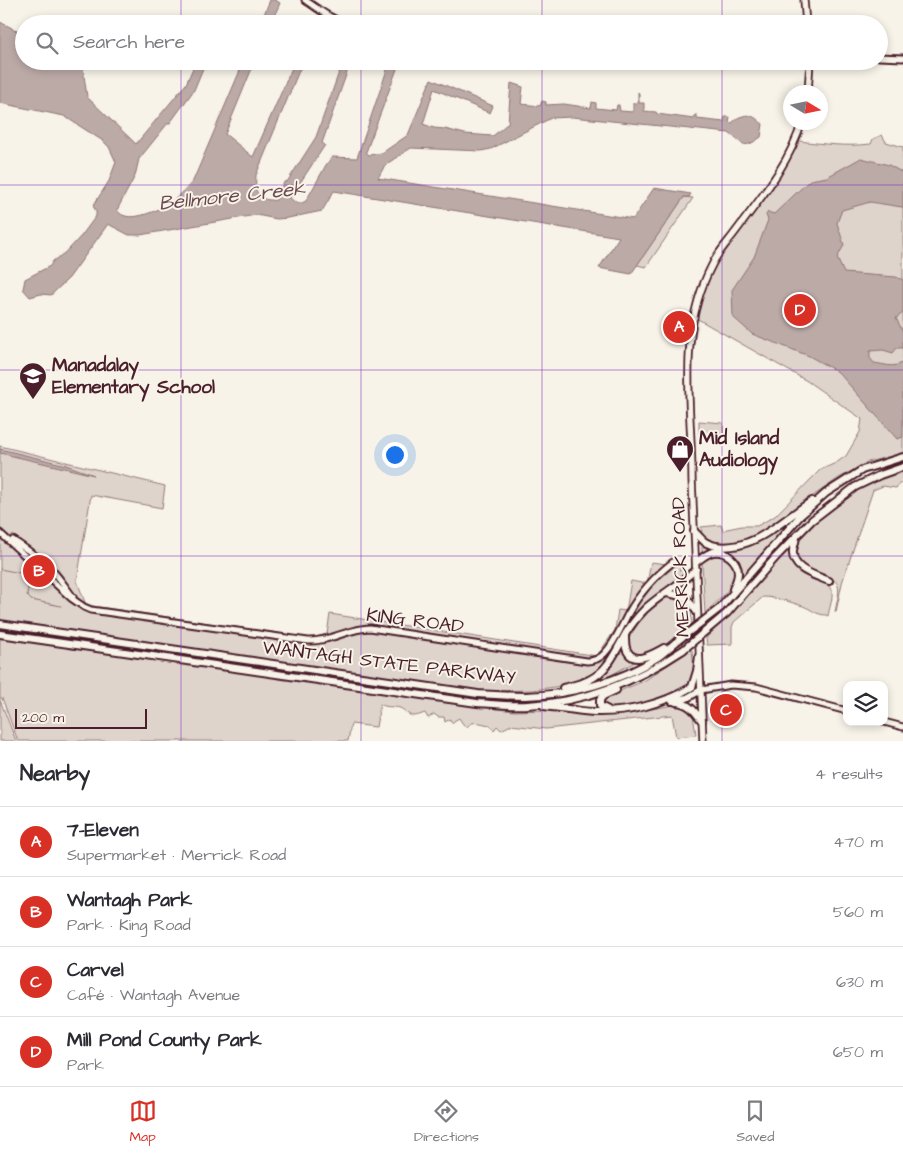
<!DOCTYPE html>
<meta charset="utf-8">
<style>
:root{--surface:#fff;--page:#f7f7f7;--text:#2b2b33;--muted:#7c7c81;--line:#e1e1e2;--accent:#d93025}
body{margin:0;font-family:"Architects Daughter",sans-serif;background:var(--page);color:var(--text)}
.controls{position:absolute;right:15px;bottom:15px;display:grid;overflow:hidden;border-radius:10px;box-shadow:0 2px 8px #0003}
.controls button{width:45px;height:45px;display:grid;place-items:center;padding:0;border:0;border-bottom:1px solid var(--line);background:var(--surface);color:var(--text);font:25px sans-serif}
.compass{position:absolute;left:783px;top:85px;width:45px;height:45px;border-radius:50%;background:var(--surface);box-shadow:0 2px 8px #0003;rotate:100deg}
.scale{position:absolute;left:15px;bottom:12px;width:132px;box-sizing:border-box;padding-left:5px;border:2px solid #4a1f2b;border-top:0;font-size:14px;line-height:18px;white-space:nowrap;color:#4a1f2b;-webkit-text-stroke:4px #f7f3e8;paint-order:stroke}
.you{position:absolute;left:394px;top:454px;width:18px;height:18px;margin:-12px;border:4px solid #fff;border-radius:50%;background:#1a73e8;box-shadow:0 0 0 8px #1a73e833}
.badge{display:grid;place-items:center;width:32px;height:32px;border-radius:50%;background:var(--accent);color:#fff;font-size:16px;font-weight:700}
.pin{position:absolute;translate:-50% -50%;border:2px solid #fff;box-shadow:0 1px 5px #0006}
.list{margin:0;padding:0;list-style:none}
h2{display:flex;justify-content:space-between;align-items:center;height:65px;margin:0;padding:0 20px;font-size:21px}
h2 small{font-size:16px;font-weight:400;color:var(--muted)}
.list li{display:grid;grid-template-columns:32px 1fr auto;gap:15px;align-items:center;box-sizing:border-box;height:70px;padding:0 20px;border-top:1px solid var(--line)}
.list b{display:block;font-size:19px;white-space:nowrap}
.list p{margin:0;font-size:16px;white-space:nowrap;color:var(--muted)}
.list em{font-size:16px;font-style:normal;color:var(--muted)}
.icon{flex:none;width:28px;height:28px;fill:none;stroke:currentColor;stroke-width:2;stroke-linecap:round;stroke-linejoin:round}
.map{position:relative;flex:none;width:903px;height:741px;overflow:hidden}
.search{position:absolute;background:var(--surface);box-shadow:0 2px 8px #0003;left:15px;right:15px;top:15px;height:55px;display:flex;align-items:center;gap:12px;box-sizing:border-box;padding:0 18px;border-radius:28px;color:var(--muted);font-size:19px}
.sheet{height:345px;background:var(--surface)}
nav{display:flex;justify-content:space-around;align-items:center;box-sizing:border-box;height:70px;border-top:1px solid var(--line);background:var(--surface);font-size:14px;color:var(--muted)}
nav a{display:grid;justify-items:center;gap:2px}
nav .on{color:var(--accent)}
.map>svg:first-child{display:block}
.green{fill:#ded4cc;stroke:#947a7c}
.water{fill:#bcaaa7;stroke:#8e7275}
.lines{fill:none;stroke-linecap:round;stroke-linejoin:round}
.stream{stroke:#8e7275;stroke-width:1}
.secondary-casing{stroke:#4a1f2b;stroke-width:9}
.primary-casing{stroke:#4a1f2b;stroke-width:9}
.highway-casing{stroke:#4a1f2b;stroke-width:10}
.secondary{stroke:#f7f3e8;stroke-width:5}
.primary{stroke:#f7f3e8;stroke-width:5.5}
.highway{stroke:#f7f3e8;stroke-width:6}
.highway-bridge-casing{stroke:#4a1f2b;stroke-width:10;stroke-linecap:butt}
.highway-bridge{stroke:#f7f3e8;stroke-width:6}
.grid{fill:none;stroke:#7b2cbf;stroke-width:1;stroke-opacity:0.55}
.labels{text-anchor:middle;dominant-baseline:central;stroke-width:4;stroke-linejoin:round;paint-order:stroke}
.poi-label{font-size:19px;font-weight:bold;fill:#4a1f2b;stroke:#f7f3e8;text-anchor:start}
.street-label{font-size:19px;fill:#4a1f2b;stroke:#f7f3e8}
.water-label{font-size:20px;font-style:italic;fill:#6c4950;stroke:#f7f3e8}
</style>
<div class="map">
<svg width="903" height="741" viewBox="0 0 903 741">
<rect width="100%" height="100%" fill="#f7f3e8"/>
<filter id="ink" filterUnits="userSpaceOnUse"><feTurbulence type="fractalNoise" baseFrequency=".02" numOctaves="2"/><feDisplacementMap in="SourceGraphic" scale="10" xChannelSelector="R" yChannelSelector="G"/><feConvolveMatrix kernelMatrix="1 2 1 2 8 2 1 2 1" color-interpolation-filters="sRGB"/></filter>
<g filter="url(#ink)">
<path class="green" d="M882,135L886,142L903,147V453L868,462L839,478L810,498L780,522L758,537L729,545L714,543L704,538L702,534L701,527L721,525L723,531L727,529L742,526H757L775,516L820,470L836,463L846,456L860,432L862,419L807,381L696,318C697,312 698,306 700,300C715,254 751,217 778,178C786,166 792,154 799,141C824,144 846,147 871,144L873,139Z
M684,197L693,198L646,267L637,265Z
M699,421L723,423L724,439L702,436L699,434Z
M0,446L165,486L162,508L91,495L77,581L86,605L311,638L327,634L330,614L597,656L615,630L618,610L626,611L631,581L647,584L651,562L681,566L679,570L684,571L686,576L656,595L644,604L628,625L606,663L586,680L561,686L533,690L490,691L478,690L0,620Z
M903,471V483H900L896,488L883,486L873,490L842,583L836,612H835C836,604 840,593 838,586C835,572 803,577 796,557C792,545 803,536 810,528C836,502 867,480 903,471Z
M793,517L774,542L738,582C739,576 740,570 739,565C735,548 714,555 702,554V541L737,547Z
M793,543L799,570C801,571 803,573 805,575C813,580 829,580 832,592C833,599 829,609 828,616L826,615C817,615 811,609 803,606C790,602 776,597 763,597L734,622L732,627V644L707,645L706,638L732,613Z
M716,554L728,557L736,568L733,583L724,595L705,613L702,563L705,558Z
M674,596C691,601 691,607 692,624L688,627V628C678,635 669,642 659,649C656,650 652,654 649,655C645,656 637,657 634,654C613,640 651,606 663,599C666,597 670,596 674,596Z
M0,627L481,697L513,699L545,698L594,689V690C554,701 522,702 481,699L0,629Z
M0,637L366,690L373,692L449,703L514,711L550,710L576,712L595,716L629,713L680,704L688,708L693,715L696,735L676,737L672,715L546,729L511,725L501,730L497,726L494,730L490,725C482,724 473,719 467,727L463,724L459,718L454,721L452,723L450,719L445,722L444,717H438L434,714L428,718L425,713C422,714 417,716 414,716C408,716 405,710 400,708C393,706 386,708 380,704L376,727L351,724L348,741H18L2,698L0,699Z
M623,642L635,662L609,676L591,682Z
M690,650V651L692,650L694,670L690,686L681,693L650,702L617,708H608L602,705V699L605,697L644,681Z
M0,700L16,741H0Z"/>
<path class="water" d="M270,0H275L280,3L271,24H260Z
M0,22L12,28L13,30L24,32V61H82L87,97L136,144L186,84L196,61H206L194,90L170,123H168L139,159L135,176L117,210C126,225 156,211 167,205C177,199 186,189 193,181L244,61H255L225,134L253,157L295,61H303L256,175C255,192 256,201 276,200L279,196L277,194L285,181L287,182L316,137L343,61H351L322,143L325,145L290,198L296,203H302L306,201L326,165L332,157L357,158L390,61H400L366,152L369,155L382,153L408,135L431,79L493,106L490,113L434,89L423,124L434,128L445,129L465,134L493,136L508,123L511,83L523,87L521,104L540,106L542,101L546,102V105L564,104L591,108L592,102L596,103V108L616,110L617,105H619L620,111L633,112V103H638V92L639,93V103H644V111L656,112L657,114L694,119L695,115H697V119L724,122L725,117H730L729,122L732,123C736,119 738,117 743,116C752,113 756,119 763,124L761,137C744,149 745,146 729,133L572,117L551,118L491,149L481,151L411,148L385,165L378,178L633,219L654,188L691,194L689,197H684L631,274L599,268L619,237L334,191L322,211L288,218L277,219L256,215L140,235H129L108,224L69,278L51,295L41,294L30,297L23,289L25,279L50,266L53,261L63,254L70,248L82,235L96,216V211L93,206L109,181L116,162L109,147L103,141L64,116L0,103Z
M861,158L889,165L903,173V208L902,207L870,202L842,210L837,223L844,245L837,258L844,273L896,277L903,280V313L896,318L903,332V348H897L893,353L883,350L870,351V358L874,363C884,364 894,369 903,362V437L897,439L838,372L809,356L752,334L733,317L732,290L754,257L768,220L766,215L768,212L774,214L810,180L827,177Z
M0,449L66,465L94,475L0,453Z"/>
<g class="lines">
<path class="stream" d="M0,569L30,575L27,595L31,600L61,606"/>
<g class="secondary-casing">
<path id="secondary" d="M305,0C318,9 331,19 347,24
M879,57L903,58
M0,533L71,598L84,607L91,610L308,641C330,642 349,628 370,628L587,661C594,661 599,659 604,654C615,643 621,627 628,614C639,594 655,576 673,562
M13,540C26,549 40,558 51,569C59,577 66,588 73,597
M701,690L731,685L756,687L847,711
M884,722L903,727"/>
</g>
<g class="primary-casing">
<path id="primary" d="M804,0L806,24
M808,92L810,61
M703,741L692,479C692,404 676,333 713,263C718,253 726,244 733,235C759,200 789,165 802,122"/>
</g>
<g class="highway-casing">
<path id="highway" d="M694,531C698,535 701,539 705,542C708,544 712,545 716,546C754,552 783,519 812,501
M796,538C795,542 794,546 793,550C791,570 815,575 829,581
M696,562C701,559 707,553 713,552C726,550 738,561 738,573C738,579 735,584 733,589
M666,593C685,596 687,597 697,612
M720,608L800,516L826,493L862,470L903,457
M727,613L776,557L812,520L855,487L880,475L903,467
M0,624L478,694C494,695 509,696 525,696C570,695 620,682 658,657C664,653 670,647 676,642
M0,634L477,703C494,704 511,706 528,705C586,702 635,682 683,650
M625,636C625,639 625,644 626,648C632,667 653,654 664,648
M563,688C572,686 581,684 589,680C608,671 616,651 626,633C631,625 638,616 645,609C661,594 681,584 696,569
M672,701L687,698L701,690
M676,702C689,703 695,711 702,721
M544,706C561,708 578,711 594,712C628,713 663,704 692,687L697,671L699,656
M608,710L600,706V700L603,696L616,690"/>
</g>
<use href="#secondary" class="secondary"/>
<use href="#primary" class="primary"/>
<use href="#highway" class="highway"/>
<g class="highway-bridge-casing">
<path id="highway-bridge" d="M676,642L720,608
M683,650L727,613"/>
</g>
<use href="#highway-bridge" class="highway-bridge"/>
</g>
</g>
<path class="grid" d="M181,0V24M361,0V24M542,0V24M722,0V24M181,61V741M361,61V741M542,61V741M722,61V741M0,185H903M0,370H903M0,556H903"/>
<defs>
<g id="school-pin" transform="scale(1.4375)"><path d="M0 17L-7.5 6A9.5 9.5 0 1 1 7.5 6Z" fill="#4a1f2b" stroke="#f7f3e8"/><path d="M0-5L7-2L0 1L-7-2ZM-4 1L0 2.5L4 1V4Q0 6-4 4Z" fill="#fff"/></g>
<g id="shop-pin" transform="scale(1.4375)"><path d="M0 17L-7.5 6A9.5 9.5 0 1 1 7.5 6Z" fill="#4a1f2b" stroke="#f7f3e8"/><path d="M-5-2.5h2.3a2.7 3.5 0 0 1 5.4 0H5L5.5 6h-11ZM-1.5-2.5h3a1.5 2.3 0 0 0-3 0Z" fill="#fff"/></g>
</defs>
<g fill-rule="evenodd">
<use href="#school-pin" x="33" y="376"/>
<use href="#shop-pin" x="680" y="449"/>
</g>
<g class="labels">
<g class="poi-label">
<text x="52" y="365">Manadalay<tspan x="52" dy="22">Elementary School</tspan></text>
<text x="699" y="438">Mid Island<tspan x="699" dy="22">Audiology</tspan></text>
</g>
<g class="street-label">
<text transform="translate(681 567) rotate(-92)">MERRICK ROAD</text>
<text transform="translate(415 621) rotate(7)">KING ROAD</text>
<text transform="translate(389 663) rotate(7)">WANTAGH STATE PARKWAY</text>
</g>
<g class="water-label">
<text transform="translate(232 196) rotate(-6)">Bellmore Creek</text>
</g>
</g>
</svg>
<div class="controls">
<button><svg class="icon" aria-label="layers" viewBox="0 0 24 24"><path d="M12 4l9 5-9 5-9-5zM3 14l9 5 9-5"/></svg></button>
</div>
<svg class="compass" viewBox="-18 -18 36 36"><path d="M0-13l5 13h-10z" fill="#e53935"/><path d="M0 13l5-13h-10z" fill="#7c7c81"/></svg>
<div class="scale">200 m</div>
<div class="you"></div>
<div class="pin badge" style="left:679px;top:327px">A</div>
<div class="pin badge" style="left:39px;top:571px">B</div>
<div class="pin badge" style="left:726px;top:710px">C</div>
<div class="pin badge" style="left:800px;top:310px">D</div>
<div class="search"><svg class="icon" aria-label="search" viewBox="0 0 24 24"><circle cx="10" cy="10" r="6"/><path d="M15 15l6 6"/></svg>Search here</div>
</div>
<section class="sheet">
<h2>Nearby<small>4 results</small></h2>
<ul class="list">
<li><span class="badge">A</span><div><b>7-Eleven</b><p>Supermarket · Merrick Road</p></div><em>470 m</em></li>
<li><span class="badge">B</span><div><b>Wantagh Park</b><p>Park · King Road</p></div><em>560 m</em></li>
<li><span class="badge">C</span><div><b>Carvel</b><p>Café · Wantagh Avenue</p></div><em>630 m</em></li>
<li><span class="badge">D</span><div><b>Mill Pond County Park</b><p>Park</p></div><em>650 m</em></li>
</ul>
</section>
<nav>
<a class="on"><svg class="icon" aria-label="map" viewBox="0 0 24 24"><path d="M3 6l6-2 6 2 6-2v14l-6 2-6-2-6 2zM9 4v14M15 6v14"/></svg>Map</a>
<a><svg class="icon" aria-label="directions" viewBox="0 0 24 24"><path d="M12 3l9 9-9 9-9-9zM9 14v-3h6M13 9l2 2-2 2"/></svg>Directions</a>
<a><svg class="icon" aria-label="saved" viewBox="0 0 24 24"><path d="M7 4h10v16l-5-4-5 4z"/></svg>Saved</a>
</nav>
